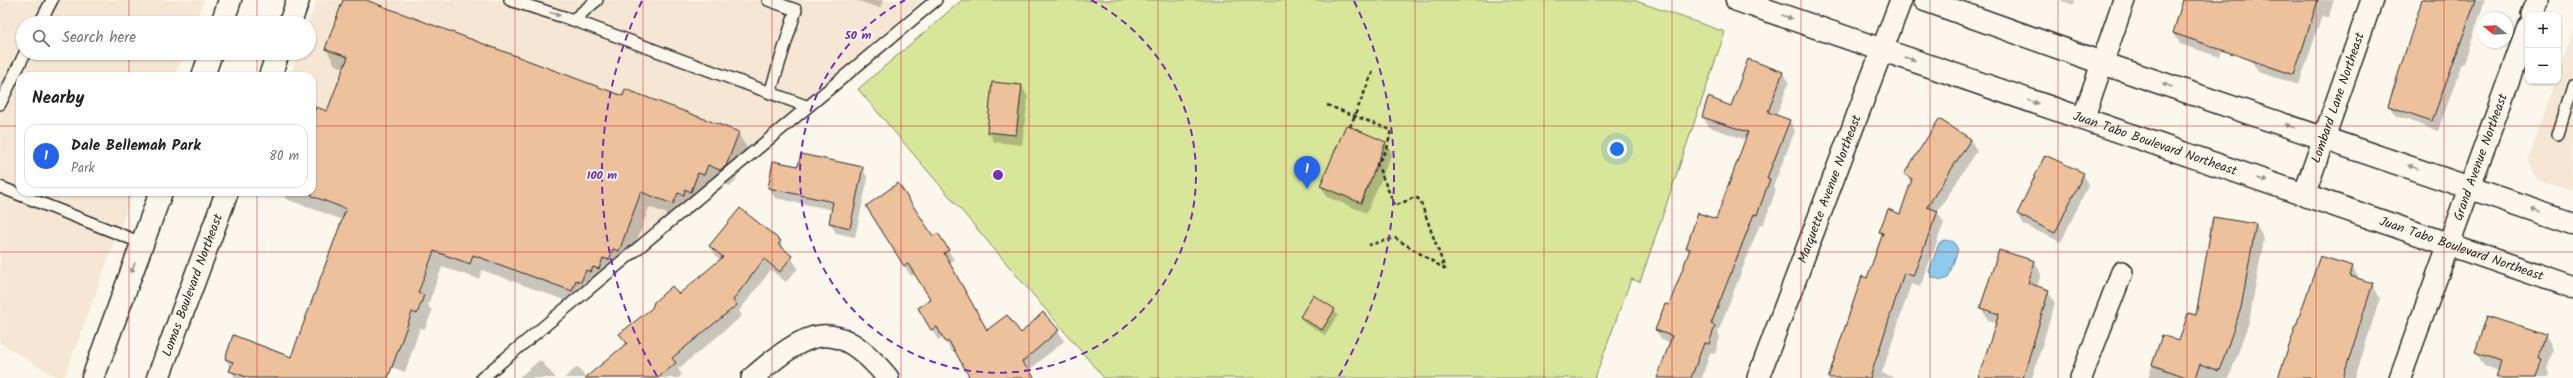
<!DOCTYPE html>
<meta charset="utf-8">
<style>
:root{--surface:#fff;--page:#f2f2f2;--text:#222;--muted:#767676;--line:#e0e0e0;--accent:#2563eb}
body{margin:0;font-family:Kalam,sans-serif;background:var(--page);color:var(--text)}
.controls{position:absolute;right:12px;top:12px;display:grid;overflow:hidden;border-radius:8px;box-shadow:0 1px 3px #0004}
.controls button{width:36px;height:36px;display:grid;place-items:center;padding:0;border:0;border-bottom:1px solid var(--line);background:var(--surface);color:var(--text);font:20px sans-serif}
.compass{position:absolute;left:2477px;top:12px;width:36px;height:36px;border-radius:50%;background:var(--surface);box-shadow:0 1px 3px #0004;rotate:288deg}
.you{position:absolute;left:1617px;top:149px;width:14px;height:14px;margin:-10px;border:3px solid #fff;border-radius:50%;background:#1a73e8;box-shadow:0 0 0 6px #1a73e833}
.badge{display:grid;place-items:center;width:26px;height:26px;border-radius:50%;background:var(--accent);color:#fff;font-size:13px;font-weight:700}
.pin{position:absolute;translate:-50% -33px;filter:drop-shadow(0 1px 2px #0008)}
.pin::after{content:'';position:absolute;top:21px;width:14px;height:12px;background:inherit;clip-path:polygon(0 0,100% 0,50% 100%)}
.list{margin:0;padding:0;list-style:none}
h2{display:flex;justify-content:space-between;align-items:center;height:52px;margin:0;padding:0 16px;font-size:17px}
h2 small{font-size:13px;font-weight:400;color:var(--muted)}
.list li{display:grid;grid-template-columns:26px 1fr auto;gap:12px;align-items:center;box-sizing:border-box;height:64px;margin:0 8px 8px;padding:0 8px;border:1px solid var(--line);border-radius:12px}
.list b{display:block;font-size:15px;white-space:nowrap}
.list p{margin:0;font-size:13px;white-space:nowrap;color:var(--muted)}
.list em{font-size:13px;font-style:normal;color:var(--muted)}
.icon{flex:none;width:22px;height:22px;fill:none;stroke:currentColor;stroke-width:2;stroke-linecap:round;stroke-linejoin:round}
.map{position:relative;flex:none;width:2573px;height:378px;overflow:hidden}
.search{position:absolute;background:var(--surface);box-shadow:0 1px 3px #0004;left:16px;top:16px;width:300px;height:44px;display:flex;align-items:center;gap:10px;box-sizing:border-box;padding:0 14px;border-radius:22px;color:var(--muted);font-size:15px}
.panel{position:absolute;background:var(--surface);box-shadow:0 1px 3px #0004;left:16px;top:72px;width:300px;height:124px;border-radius:12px}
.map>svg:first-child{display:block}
.built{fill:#f6e7d4}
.green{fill:#d8e699;stroke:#828862}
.water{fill:#8dcaed;stroke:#668a9f}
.shadow{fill:#0003}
.building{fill:#ecc19c;stroke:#2b2b2b}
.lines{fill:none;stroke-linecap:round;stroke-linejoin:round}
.lane-casing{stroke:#2b2b2b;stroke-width:14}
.street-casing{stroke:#2b2b2b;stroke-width:24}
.secondary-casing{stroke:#2b2b2b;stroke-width:25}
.path{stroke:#2b2b2b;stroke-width:2.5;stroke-dasharray:4 3;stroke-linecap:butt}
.lane{stroke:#fbf7ec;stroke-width:11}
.street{stroke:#fbf7ec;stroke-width:21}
.secondary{stroke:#fbf7ec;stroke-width:22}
.oneway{fill:#93918c}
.grid{fill:none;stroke:#d62828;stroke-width:1;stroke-opacity:0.55}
.ring{fill:none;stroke:#7b2cbf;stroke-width:2;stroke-dasharray:7 5}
.labels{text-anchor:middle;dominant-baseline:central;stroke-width:4;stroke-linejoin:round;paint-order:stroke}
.street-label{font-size:13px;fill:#2b2b2b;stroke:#fbf7ec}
.centre{fill:#7b2cbf;stroke:#fbf7ec;stroke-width:2}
.ring-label{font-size:12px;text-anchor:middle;font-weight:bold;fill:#7b2cbf;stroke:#fbf7ec;stroke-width:4;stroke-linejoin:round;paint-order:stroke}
</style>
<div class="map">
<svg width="2573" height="378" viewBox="0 0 2573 378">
<rect width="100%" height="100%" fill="#fbf7ec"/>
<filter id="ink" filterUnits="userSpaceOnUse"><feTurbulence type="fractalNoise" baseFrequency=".025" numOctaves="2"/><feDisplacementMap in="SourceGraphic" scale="8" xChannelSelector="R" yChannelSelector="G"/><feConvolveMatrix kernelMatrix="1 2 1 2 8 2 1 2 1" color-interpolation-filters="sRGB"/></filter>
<g filter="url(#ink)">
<path class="built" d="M0,0H204L195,23H23V53H184L176,76H20V192H133L64,378H58L0,343Z
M317,0H923L760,139L572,291L300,192H312V76H290L298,53H309L308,23Z
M2573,29V192L2537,180L2532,172L2529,158L2555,81H2558V73Z"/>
<path class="green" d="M962,0H1633L1725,32L1640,282L1631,279L1595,378H1104L858,89Z"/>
<path class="water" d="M1946,240L1954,242L1958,250L1948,278L1942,280L1932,277L1929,271L1939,243Z"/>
<path class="shadow" d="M344,0H363L623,97L738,133L747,148L735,182L730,186L716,181L707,189L700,207L694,205L692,210L687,208L682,220L649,207L628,266L622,264L618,276L612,273L608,284L602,282L600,288L595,285L590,297L585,296L581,306L482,270L479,279L442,267L428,305L432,311L425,329L420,328L405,372L375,361L369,378H235L226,359L292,358L343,220L286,199L282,192H312V122L328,112L345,68L335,65L326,49Z
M855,0H883L880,8Z
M2060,0H2075L2074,5Z
M2184,0H2237L2220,57L2180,44L2174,33Z
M2275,0H2334L2328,18L2322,16L2299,85L2258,72L2252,61L2271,3Z
M2424,0H2485L2464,64H2462L2438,131L2396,116L2389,106Z
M1783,73L1789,83L1776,116L1789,120L1795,131L1773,187L1776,190L1763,225L1760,224L1718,332L1720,337L1715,354L1710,353L1702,378H1658L1671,344L1662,340L1656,330L1669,306L1690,253L1687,248L1717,221L1747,140L1709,127L1703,117L1732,107Z
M993,83L1022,86L1028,97L1022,145L994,142L988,131Z
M1970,139L1977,151L1937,212L1944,223L1920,287L1911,284L1882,373L1895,378H1829L1883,236L1880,232L1901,215L1912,184L1905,174Z
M1385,143L1392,153L1367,213L1327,197L1321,186Z
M799,167L862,168L868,178L855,237L836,233L830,223L833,210L775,198L769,188Z
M2083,174L2089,184L2061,242L2024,225L2018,214Z
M873,217L933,238L948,250L954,260L948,264L987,331L1020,334L1058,331L1064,341L1028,371L1034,378H972L956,350L952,352L943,337L938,340L919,308L932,301L915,274L911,276Z
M2256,225L2264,239L2249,322L2229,378H2148L2163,336L2179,342Z
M780,241L798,268L786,282L771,270L739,311L742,316L678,369L682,375L678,378H564L577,367L587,378L627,344L621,334L679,296L720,261L710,247Z
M2035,262L2041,274L2037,287L2048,291L2055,303L2032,378H1979L1997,323L1988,320L1981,308Z
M2352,267L2360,280L2372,284L2380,298L2355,378H2279Z
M1334,310L1338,315L1325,335L1304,323L1301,317Z
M2545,336L2553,350L2547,370L2549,374L2548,378H2497L2499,371L2484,366L2476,352Z
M540,360L556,378H518Z"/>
<path class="building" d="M343,0H366L623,96L625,89L739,132L726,166L720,170L708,165L704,175L698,173L691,192L685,189L684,195L678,193L673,204L641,192L619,251L613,249L609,260L603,258L599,269L593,267L591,272L586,270L581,282L576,280L572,291L473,255L470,264L434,251L418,293L424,295L417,314L412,312L388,378H249L229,371L233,362L225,359L233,335L291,357L346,209L312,196V119L316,107L327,111L348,57L325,49Z
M2183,0H2318L2294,75L2173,33Z
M2422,0H2476L2432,121L2388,106Z
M1748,59L1783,72L1768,112L1790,120L1767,178L1770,179L1757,215L1754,214L1711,324L1715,326L1709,344L1704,343L1691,378H1657L1672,336L1655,330L1665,304L1669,305L1690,249L1686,248L1698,213L1716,219L1748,132L1702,117L1708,97L1731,106Z
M992,82L1022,85L1016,135L987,132Z
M1939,119L1971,139L1927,207L1938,211L1913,276L1904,273L1870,378H1828L1862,276L1867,278L1883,233L1879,232L1888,209L1900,214L1912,179L1904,174Z
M1346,125L1386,142L1361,203L1320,186Z
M801,154L863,167L850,228L829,223L833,202L768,188L773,161L798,166Z
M2045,155L2084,173L2055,233L2017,214Z
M898,183L933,236L938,233L949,250L944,253L987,330L1007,315L1021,333L1043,312L1059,330L1022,362L1035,378H970L949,341L946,343L937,327L931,330L918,308L931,300L908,264L904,266L866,206Z
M740,208L781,241L778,244L792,256L780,272L764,259L733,300L737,305L672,358L676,363L658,378H585L627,343L619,334L652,308L654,302L672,286L679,294L723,257L709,246Z
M2213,217L2256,224L2241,308L2219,371L2200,364L2195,378H2189L2152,365L2162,335L2179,341L2188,313L2196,315Z
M1999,250L2035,261L2028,283L2049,290L2023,378H1978L1999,314L1980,308Z
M2320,256L2353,266L2350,276L2373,283L2343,378H2278Z
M1313,295L1335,309L1322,330L1300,317Z
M2487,316L2546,335L2539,358L2542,359L2536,378H2496L2501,361L2475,352Z"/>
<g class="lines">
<g class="lane-casing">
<path id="lane" d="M510,0L573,20L806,106
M768,0L796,10L770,93
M573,20L597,0
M40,23L52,0
M0,104L25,53
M2558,135L2573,86
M0,187L142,243
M482,378L936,0"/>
</g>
<g class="street-casing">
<g id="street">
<path d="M2532,15L2538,0"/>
<path d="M2083,119L2124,0"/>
<path id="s1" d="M2304,195L2372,0"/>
<path d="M752,378C808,330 835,314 888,378"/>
<path id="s2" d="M1758,378L1901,0"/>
<path d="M2081,378L2122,272"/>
<path id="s3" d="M2400,378L2528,27"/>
</g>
</g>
<g class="secondary-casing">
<g id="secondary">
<path id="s4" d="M1737,0L2573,287"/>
<path d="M1925,0L2102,63L2573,223"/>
<path d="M222,23L230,0"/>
<path d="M290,23L298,0"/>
<path d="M203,76L211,53"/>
<path d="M270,76L278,53"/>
<path d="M93,378L161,192"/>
<path id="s5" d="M158,378L227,192"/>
</g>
</g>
<path class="path" d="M1327,105L1391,130L1387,149L1377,164L1395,206L1415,197L1420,200L1445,269L1395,238L1369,245
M1350,127L1374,69"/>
<use href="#lane" class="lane"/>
<use href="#street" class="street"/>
<use href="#secondary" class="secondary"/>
</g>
<defs><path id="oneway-solid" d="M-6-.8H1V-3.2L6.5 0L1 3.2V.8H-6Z"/></defs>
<g class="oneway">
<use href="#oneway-solid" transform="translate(555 14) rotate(18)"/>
<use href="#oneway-solid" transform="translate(1787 17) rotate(19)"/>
<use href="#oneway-solid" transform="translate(1910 59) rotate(19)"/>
<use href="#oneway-solid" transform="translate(2167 85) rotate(-161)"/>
<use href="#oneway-solid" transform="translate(2033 102) rotate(19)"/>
<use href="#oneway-solid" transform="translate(2290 126) rotate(-161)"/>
<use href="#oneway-solid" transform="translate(2413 167) rotate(-161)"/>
<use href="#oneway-solid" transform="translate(2262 180) rotate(19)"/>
<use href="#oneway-solid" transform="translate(2536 210) rotate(-160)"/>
<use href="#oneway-solid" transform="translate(133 268) rotate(110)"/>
</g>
</g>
<path class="grid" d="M129,0V23M257,0V23M386,0V378M515,0V378M643,0V378M772,0V378M901,0V378M1029,0V378M1158,0V378M1286,0V378M1415,0V378M1544,0V378M1672,0V378M1801,0V378M1930,0V378M2058,0V378M2187,0V378M2316,0V378M2444,0V378M129,53V76M257,53V76M0,126H20M312,126H2573M129,192V378M257,192V378M0,252H2573"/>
<g class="ring">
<path d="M1091 0A198 198 0 1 1 905 0"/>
<path d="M657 376A396 396 0 0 1 642 1M1354 1A396 396 0 0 1 1339 376"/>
</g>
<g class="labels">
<g class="street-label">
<text stroke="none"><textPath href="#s1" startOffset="103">Lombard Lane Northeast</textPath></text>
<text stroke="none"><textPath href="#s4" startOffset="442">Juan Tabo Boulevard Northeast</textPath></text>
<text stroke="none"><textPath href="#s3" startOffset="235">Grand Avenue Northeast</textPath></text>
<text stroke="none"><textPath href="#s2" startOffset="202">Marquette Avenue Northeast</textPath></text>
<text stroke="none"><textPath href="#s4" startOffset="766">Juan Tabo Boulevard Northeast</textPath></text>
<text stroke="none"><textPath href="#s5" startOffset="99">Lomas Boulevard Northeast</textPath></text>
</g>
</g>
<circle cx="998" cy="175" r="6" class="centre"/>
<g class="ring-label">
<text x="858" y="39">50 m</text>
<text x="602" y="179">100 m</text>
</g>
</svg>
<div class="controls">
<button>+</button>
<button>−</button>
</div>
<svg class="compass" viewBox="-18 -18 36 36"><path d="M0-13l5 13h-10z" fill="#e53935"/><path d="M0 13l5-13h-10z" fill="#767676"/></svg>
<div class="you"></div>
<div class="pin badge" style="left:1307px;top:189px">1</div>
<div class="search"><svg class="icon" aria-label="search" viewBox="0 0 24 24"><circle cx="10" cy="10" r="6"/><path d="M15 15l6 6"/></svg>Search here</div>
<section class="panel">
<h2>Nearby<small></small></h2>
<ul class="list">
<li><span class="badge">1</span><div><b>Dale Bellemah Park</b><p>Park</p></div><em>80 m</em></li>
</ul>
</section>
</div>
